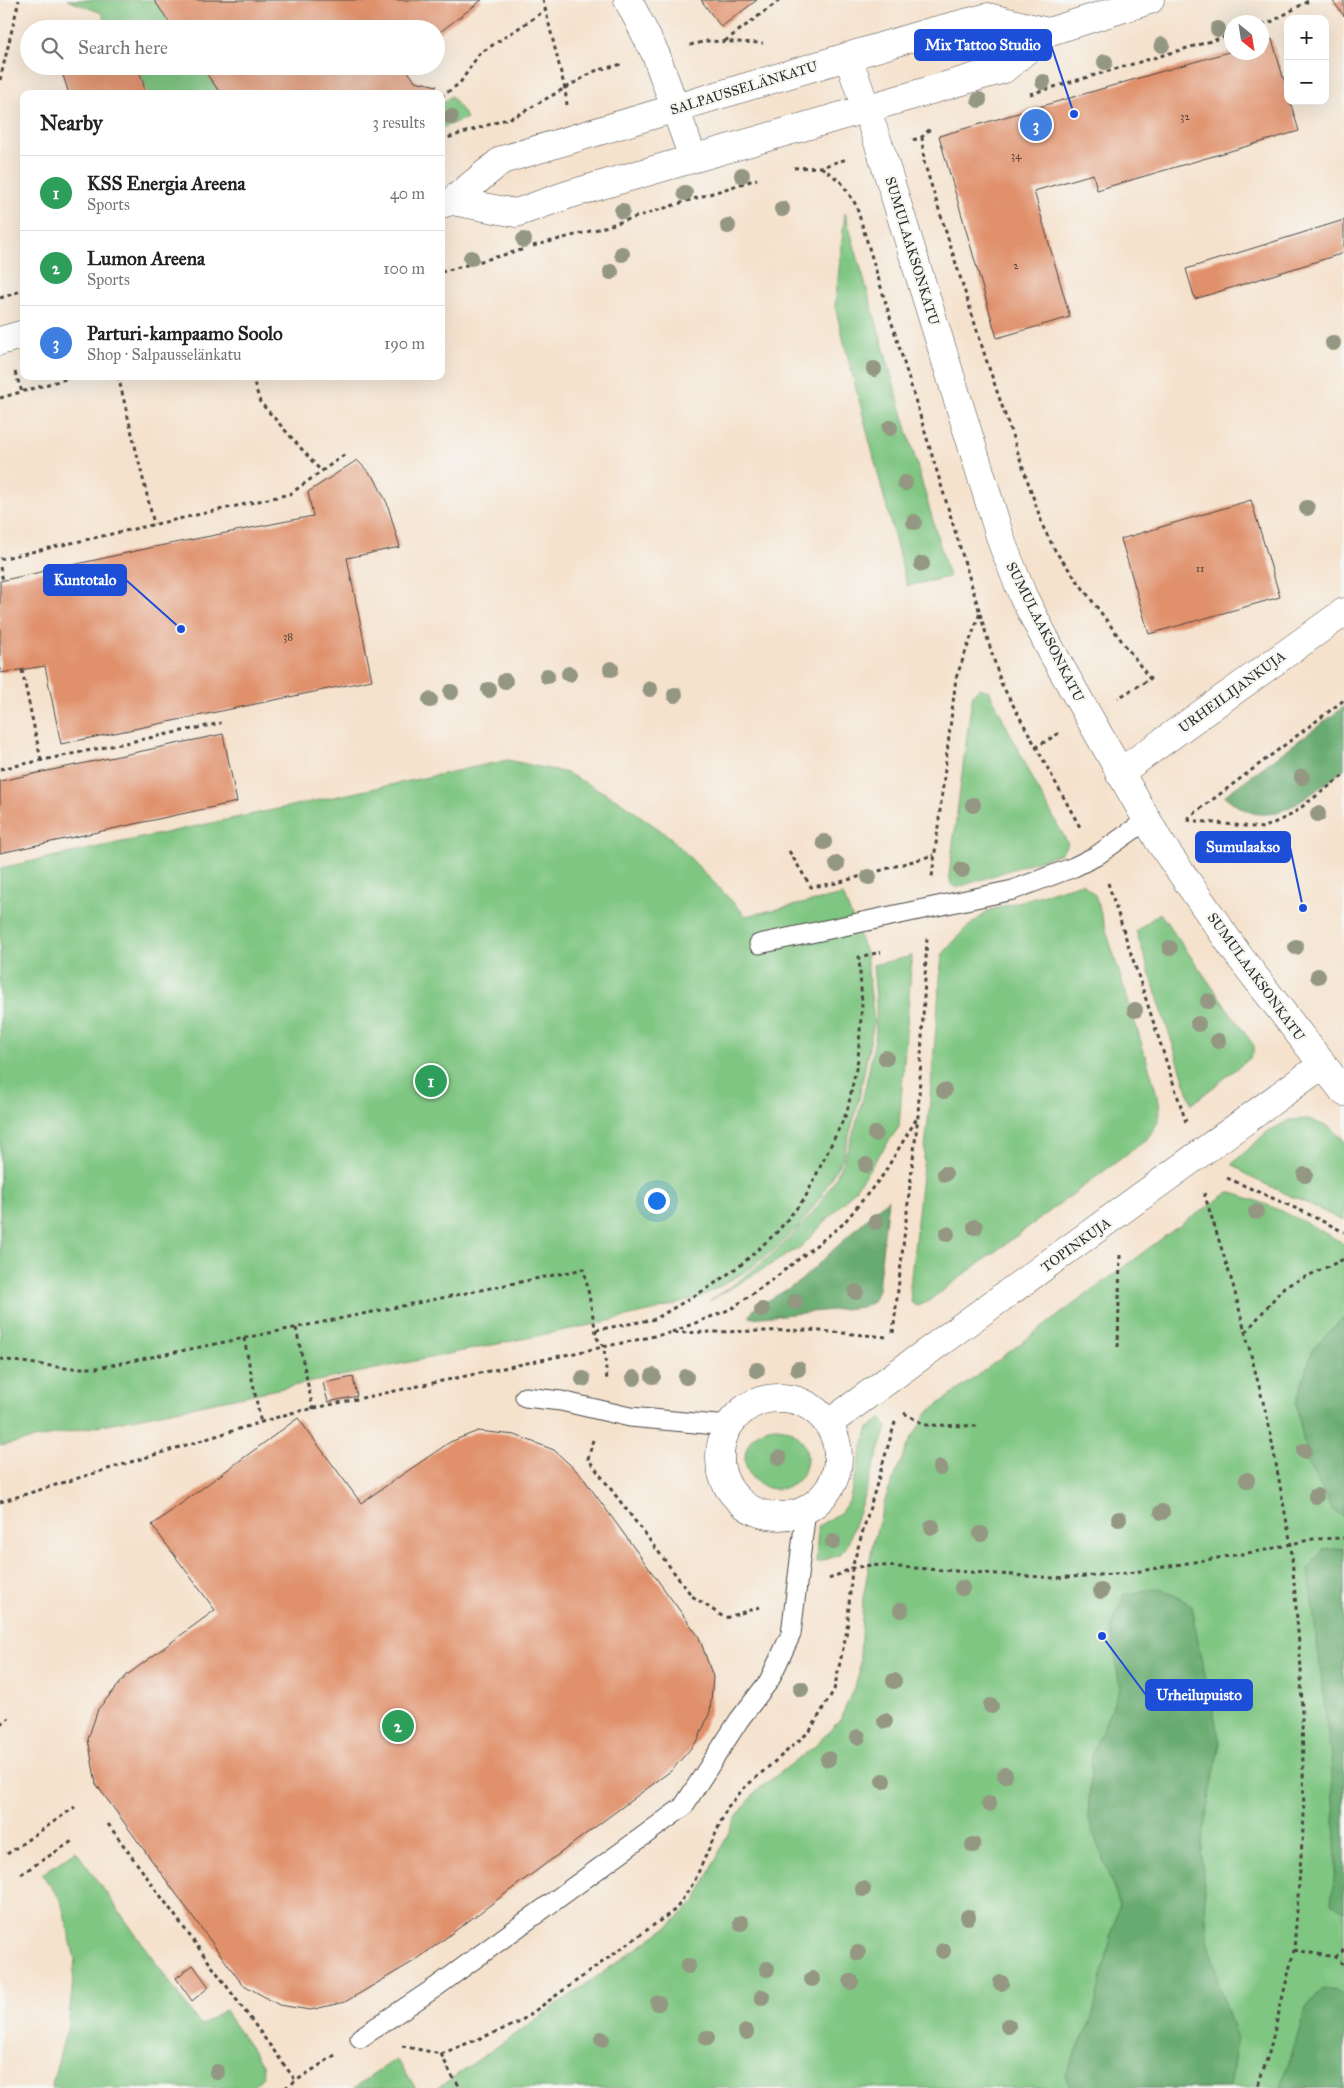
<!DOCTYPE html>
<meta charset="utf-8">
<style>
:root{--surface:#fff;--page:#f2f2f2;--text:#222;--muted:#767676;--line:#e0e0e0;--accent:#1f6fb2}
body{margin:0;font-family:"IM FELL Great Primer",serif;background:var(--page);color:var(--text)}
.controls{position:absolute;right:15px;top:15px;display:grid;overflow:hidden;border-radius:10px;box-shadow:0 5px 20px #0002}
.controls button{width:45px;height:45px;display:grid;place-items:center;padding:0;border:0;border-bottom:1px solid var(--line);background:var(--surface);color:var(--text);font:25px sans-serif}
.compass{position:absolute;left:1224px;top:15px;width:45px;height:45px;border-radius:50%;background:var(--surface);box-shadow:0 5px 20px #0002;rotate:150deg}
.you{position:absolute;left:656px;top:1200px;width:18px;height:18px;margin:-12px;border:4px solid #fff;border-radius:50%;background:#1a73e8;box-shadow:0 0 0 8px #1a73e833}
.badge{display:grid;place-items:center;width:32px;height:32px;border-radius:50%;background:var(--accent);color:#fff;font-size:16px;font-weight:700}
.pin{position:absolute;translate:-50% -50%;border:2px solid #fff;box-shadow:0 1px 5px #0006}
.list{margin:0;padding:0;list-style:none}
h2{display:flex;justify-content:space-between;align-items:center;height:65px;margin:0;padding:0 20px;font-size:21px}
h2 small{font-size:16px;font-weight:400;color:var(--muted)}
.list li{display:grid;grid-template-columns:32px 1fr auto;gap:15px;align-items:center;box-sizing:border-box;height:75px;padding:0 20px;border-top:1px solid var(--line)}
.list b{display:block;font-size:19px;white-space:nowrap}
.list p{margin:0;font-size:16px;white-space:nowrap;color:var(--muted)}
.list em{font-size:16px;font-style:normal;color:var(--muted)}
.icon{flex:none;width:28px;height:28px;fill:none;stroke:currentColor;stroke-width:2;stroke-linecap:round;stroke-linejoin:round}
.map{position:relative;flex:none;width:1344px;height:2088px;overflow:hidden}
.search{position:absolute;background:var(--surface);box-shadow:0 5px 20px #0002;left:20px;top:20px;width:425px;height:55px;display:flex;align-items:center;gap:12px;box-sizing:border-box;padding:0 18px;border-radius:28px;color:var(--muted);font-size:19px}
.panel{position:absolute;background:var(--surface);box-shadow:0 5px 20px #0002;left:20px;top:90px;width:425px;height:290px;border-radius:10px}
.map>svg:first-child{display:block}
.green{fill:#7fc682;stroke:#557856}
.forest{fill:#67ab70;stroke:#496b4e}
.building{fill:#e0916c}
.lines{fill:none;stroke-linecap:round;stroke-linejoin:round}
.service-casing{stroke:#494643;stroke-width:21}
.minor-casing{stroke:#494643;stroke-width:29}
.secondary-casing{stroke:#494643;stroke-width:29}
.path{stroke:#494643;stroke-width:3;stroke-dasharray:4 4;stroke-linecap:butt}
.service{stroke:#fff;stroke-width:19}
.minor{stroke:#fff;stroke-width:28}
.secondary{stroke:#fff;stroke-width:28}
.tree{fill:#949782}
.labels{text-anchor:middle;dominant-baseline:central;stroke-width:4.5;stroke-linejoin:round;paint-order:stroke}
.number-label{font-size:11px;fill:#58443b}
.street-label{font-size:14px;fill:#2b2b2b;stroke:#f6f6f2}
.leader{fill:none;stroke:#1d4ed8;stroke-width:2}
.callout-dot{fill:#1d4ed8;stroke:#f6f6f2;stroke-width:2}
.callout{fill:#1d4ed8;stroke:#1d4ed8;stroke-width:2}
.callout-label{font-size:15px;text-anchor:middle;font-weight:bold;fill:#fff}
</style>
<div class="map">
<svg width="1344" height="2088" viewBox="0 0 1344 2088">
<rect width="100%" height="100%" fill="#f6f6f2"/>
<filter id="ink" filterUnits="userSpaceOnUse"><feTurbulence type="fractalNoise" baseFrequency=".02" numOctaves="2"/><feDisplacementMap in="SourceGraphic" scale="10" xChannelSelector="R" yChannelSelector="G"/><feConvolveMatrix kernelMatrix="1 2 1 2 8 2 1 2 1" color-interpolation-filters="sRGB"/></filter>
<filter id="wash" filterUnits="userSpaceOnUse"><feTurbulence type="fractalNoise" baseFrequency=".0096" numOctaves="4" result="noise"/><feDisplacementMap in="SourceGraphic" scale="20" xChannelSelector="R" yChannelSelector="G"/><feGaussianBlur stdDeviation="1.12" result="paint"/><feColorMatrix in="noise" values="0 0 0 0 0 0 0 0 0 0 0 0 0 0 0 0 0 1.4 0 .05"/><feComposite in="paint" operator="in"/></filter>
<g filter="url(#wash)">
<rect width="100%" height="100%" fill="#f5e2cd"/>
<path class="green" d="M67,0H154L174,29H107L102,13Z
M139,66H201L221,94H148Z
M451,96L467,118L441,128V104Z
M845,213L949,577L907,586L835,307Z
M979,688L989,691L1037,787L1068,844L1061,853L956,888L951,884L949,875L970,712L973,694Z
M508,760L567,773L618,800L670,837L746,916L843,895L866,953L874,1022L857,1108L843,1157L821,1196L800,1225L774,1250L743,1273L701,1297L653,1311L590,1325L0,1446V868Z
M1082,883L1095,895L1152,1077C1160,1107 1167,1114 1146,1140L927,1302L917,1306L911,1302L910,1286L929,1111L942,955L965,929L990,910Z
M1160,913L1254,1046V1052L1250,1058L1192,1104L1136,931Z
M912,956L899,1127L853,1192L802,1246L709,1301C751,1273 793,1242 822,1200C849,1162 861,1109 870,1064C872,1052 876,1039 876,1026C877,1006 875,986 873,965Z
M1308,1119L1329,1127L1344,1140V1221L1250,1177L1232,1164L1267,1132L1289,1120Z
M1229,1192C1269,1203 1309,1223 1344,1244V2088H438L669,1926L696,1901L735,1819L756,1791L814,1747L840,1720L859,1675L863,1598L873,1543L886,1497L908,1445L927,1413L1172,1231Z
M882,1418L887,1428L847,1546L839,1555L816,1563L818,1526L840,1513L849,1501L865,1439L869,1428Z
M745 1458a31 31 0 1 1 62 0a31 31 0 1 1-62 0Z
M76,1851L201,2026L224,2010L262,2064L263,2077L251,2088H51L69,2021L75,1959L61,1901L42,1874Z
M396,2059L416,2088H354Z"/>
<path class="forest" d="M1344,707V769C1319,787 1280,826 1247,811C1239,807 1231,801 1224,796Z
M888,1199L878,1289L873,1302L863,1307L752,1318L749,1316L755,1308L798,1283Z
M1344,1317V1516L1333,1511L1308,1463L1296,1403L1313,1349Z
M1344,1548V1912L1331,1902L1336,1864L1331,1758L1308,1569L1323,1550Z
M1160,1588L1192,1605L1199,1648L1220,1742L1201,1845L1207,1933L1220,1989L1237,2039L1230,2088H1070L1065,2075L1092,2018L1119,1903L1088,1818L1092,1753L1120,1689L1111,1630L1123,1595Z
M1322,1989L1339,1991L1344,1996V2088H1281L1306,2008Z"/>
<g id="blocks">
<path class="building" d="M154,0H482L436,35V29H174Z
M701,0H757L721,27Z
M1332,0H1344V16Z
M1272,39L1288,94V101H1290L1299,131L1097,190L1093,174L1034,191L1070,317L997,338L939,136L1232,51L1262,52V42Z
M60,66H138L146,94H69Z
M201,66H404L415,81L437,86L427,94H221Z
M1344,220V253L1195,299L1186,269Z
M357,460L375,479L387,503L400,547L347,558L372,680L61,744L45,666L0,673V581L154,547L313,516L308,492Z
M1251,500L1280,597L1149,634L1121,539Z
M223,734L237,802L0,853V781Z
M353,1377L357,1396L328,1402L323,1383Z
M298,1418L361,1503L450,1442L478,1431L515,1435L554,1450L581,1475L699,1637L713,1677L710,1712L698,1740L672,1770L416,1960L345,2002L310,2010L279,2005L242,1984L96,1784L88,1739L98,1709L127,1675L215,1610L152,1525Z
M193,1965L209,1987L192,2001L176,1978Z"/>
</g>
</g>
<g filter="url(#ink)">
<use href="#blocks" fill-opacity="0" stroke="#494643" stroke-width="1"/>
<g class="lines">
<g class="service-casing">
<path id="service" d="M759,944L1013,890L1074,867L1096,856L1147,820
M525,1397L561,1401L630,1417L728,1426
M360,2038L436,1987L683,1807L739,1720L769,1681L791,1634L806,1510"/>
</g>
<g class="minor-casing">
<path id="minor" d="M628,0L656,55L693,158
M848,57L880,148L1002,543L1023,596L1052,652L1159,841L1239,956L1344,1092
M1119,773L1344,612
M720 1457a59 59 0 1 1 118 0a59 59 0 1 1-118 0Z
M829,1423L1322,1065"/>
</g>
<g class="secondary-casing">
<path id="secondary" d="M452,201L516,213L567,195L1004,69L1048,32L1150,0
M441,204L452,201L502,160L930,32L988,17L1048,32
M0,341L24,334"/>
</g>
<path class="path" d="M543,0L565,89L567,105
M1262,25L1273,21L1310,0
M725,41L780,0
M690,45L707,41L763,43
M0,80L19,0
M1030,94L1232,35
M441,97L460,83L479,54L546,10
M922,137L924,162L986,359L1044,529L1056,552L1150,679L1118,698
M441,140L516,116L595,71L622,64
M913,140L922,137L932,127
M821,167L841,182L856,205L980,613L956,678L932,877
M794,168L821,167L847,159
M533,246L598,229L757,179
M441,272L525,249
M0,298L24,290
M15,372L22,392
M118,376L154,524
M252,376L260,402L321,471
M0,398L76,376
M0,559L290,494L344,455
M0,567L3,581
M980,614L1001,683L1081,829
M22,670L41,760
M1035,748L1059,733
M0,769L221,723
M1187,819L1344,700
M1187,820L1263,828L1291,815L1344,775
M789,851L811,887L837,883L934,855
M1108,883L1186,1122
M1227,1178L1304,1212L1344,1232
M1204,1193L1233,1285L1268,1421L1291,1545L1301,1669L1304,1816L1294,1950L1269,2053L1257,2088
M296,1328L313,1409
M596,1330L655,1319L711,1286L742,1264L777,1232L805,1198L847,1112L858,1059L862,1004L859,957L881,952
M672,1332L731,1309L776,1277L843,1224L883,1175L917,1118
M1246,1332L1284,1287L1344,1259
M893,1333L918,1116L927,938
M244,1338L261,1424
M1118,1347L1120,1255
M0,1359L65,1368H97L584,1269L597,1338L604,1347L607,1381
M904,1413L925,1425L979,1426
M593,1440L588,1459L692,1596L725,1618L763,1606
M0,1502L291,1413L669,1333L809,1330L887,1337
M829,1579L852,1568L871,1565L1055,1578L1128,1573L1265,1550L1313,1539L1344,1538
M0,1724L9,1718
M108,1824L296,2081
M7,1854L75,1807
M21,1874L74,1840
M1294,1950L1335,1957L1344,1965
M1335,1957L1344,1950
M402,2046L441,2054L518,2023L676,1909L694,1882L727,1808L744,1788L810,1731L834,1690L847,1630L852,1568L896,1419
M441,2054L452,2076L461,2088
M285,2088L335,2055"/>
<use href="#service" class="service"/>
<use href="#minor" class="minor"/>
<use href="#secondary" class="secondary"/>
</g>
<g class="tree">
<circle cx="1218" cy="29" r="8"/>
<circle cx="1162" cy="45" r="8"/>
<circle cx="1105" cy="62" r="8"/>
<circle cx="1043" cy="82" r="8"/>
<circle cx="979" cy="100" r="8"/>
<circle cx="451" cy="117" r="8"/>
<circle cx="742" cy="175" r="8"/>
<circle cx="685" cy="193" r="8"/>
<circle cx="782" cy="209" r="8"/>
<circle cx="622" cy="211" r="8"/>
<circle cx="728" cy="226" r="8"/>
<circle cx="524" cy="240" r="8"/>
<circle cx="622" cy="254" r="8"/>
<circle cx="471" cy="258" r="8"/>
<circle cx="611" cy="272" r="8"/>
<circle cx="1333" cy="343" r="8"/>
<circle cx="874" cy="369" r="8"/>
<circle cx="890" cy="428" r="8"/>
<circle cx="905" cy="483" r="8"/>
<circle cx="1307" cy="508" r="8"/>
<circle cx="914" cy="522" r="8"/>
<circle cx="922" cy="564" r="8"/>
<circle cx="611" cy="669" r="8"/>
<circle cx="569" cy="674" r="8"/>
<circle cx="547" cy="676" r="8"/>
<circle cx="505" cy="681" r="8"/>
<circle cx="650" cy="689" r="8"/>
<circle cx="489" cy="690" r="8"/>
<circle cx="451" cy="692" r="8"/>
<circle cx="675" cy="695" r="8"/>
<circle cx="430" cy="700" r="8"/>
<circle cx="1302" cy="777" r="8"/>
<circle cx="973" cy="805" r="8"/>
<circle cx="1318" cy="814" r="8"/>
<circle cx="824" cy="842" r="8"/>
<circle cx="837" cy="864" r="8"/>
<circle cx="962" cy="870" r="8"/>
<circle cx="869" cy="877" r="8"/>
<circle cx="1296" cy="947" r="8"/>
<circle cx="1170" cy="948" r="8"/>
<circle cx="1318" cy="976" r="8"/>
<circle cx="1208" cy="1001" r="8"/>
<circle cx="1135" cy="1010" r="8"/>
<circle cx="1198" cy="1024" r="8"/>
<circle cx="1218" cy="1041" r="8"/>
<circle cx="886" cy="1058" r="8"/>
<circle cx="944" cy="1091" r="8"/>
<circle cx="875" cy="1134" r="8"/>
<circle cx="866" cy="1165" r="8"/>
<circle cx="945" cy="1174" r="8"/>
<circle cx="1305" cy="1175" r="8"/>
<circle cx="1256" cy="1212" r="8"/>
<circle cx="876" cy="1222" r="8"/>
<circle cx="975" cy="1227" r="8"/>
<circle cx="947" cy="1234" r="8"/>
<circle cx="856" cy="1292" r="8"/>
<circle cx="795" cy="1302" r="8"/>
<circle cx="762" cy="1310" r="8"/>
<circle cx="798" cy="1369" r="8"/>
<circle cx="757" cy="1370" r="8"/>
<circle cx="653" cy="1376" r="8"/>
<circle cx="686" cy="1377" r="8"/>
<circle cx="634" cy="1378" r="8"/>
<circle cx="583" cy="1379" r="8"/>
<circle cx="1304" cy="1451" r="8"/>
<circle cx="779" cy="1458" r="8"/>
<circle cx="940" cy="1468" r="8"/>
<circle cx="1247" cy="1480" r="8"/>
<circle cx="1316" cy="1496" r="8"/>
<circle cx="1162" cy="1512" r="8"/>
<circle cx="1119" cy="1519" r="8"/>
<circle cx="932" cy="1527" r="8"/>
<circle cx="981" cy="1534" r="8"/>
<circle cx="833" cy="1542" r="8"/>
<circle cx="962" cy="1588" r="8"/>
<circle cx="1101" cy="1591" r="8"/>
<circle cx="901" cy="1610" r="8"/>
<circle cx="894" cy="1681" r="8"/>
<circle cx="801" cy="1689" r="8"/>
<circle cx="991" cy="1706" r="8"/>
<circle cx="885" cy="1721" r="8"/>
<circle cx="858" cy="1737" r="8"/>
<circle cx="828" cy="1759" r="8"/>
<circle cx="1005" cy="1775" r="8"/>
<circle cx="883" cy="1781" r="8"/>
<circle cx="989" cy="1804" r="8"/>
<circle cx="973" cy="1845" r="8"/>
<circle cx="863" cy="1889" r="8"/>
<circle cx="968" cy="1917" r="8"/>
<circle cx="741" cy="1923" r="8"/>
<circle cx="943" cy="1951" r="8"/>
<circle cx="858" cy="1953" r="8"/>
<circle cx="688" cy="1966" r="8"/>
<circle cx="767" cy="1969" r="8"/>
<circle cx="812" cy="1979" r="8"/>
<circle cx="851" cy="1982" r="8"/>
<circle cx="1001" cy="1983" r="8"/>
<circle cx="762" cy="1997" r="8"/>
<circle cx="658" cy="2003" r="8"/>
<circle cx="1008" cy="2026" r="8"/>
<circle cx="746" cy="2032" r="8"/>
<circle cx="707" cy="2038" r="8"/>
<circle cx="602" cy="2039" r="8"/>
<circle cx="217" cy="2072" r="8"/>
</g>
</g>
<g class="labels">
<g class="number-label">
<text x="1185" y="116">32</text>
<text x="1016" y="155">34</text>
<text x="1016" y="265">2</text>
<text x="1200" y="568">11</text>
<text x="288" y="636">38</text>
</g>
<g class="street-label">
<text transform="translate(744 88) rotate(-17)">SALPAUSSELÄNKATU</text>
<text transform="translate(912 251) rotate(73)">SUMULAAKSONKATU</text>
<text transform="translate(1045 632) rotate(63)">SUMULAAKSONKATU</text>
<text transform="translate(1232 692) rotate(-36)">URHEILIJANKUJA</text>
<text transform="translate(1256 977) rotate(54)">SUMULAAKSONKATU</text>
<text transform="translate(1076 1245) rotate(-36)">TOPINKUJA</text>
</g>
</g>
<path class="leader" d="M1074 114L1051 45M181 629L126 580M1303 908L1290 847M1102 1636L1146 1695"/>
<g class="callout-dot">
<circle cx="1074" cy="114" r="5"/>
<circle cx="181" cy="629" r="5"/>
<circle cx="1303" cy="908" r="5"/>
<circle cx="1102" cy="1636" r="5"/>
</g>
<g class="callout">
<rect x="915" y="30" width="136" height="30" rx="5"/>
<rect x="44" y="565" width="82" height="30" rx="5"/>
<rect x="1196" y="832" width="94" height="30" rx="5"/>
<rect x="1146" y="1680" width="106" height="30" rx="5"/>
</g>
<g class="callout-label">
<text x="983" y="50">Mix Tattoo Studio</text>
<text x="85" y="585">Kuntotalo</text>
<text x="1243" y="852">Sumulaakso</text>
<text x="1199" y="1700">Urheilupuisto</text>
</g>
</svg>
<div class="controls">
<button>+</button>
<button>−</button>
</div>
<svg class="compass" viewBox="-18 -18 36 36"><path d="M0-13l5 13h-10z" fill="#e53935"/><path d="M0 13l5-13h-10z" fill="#767676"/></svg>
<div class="you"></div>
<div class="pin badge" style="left:431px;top:1081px;background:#2e9e5b">1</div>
<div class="pin badge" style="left:398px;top:1726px;background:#2e9e5b">2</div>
<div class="pin badge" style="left:1036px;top:125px;background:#3f7fe0">3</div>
<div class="search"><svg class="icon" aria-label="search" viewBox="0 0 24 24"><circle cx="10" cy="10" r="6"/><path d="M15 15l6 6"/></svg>Search here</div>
<section class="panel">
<h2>Nearby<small>3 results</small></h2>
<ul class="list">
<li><span class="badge" style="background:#2e9e5b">1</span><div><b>KSS Energia Areena</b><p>Sports</p></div><em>40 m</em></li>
<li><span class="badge" style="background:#2e9e5b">2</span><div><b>Lumon Areena</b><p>Sports</p></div><em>100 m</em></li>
<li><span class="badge" style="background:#3f7fe0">3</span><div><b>Parturi-kampaamo Soolo</b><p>Shop · Salpausselänkatu</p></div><em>190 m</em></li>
</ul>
</section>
</div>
